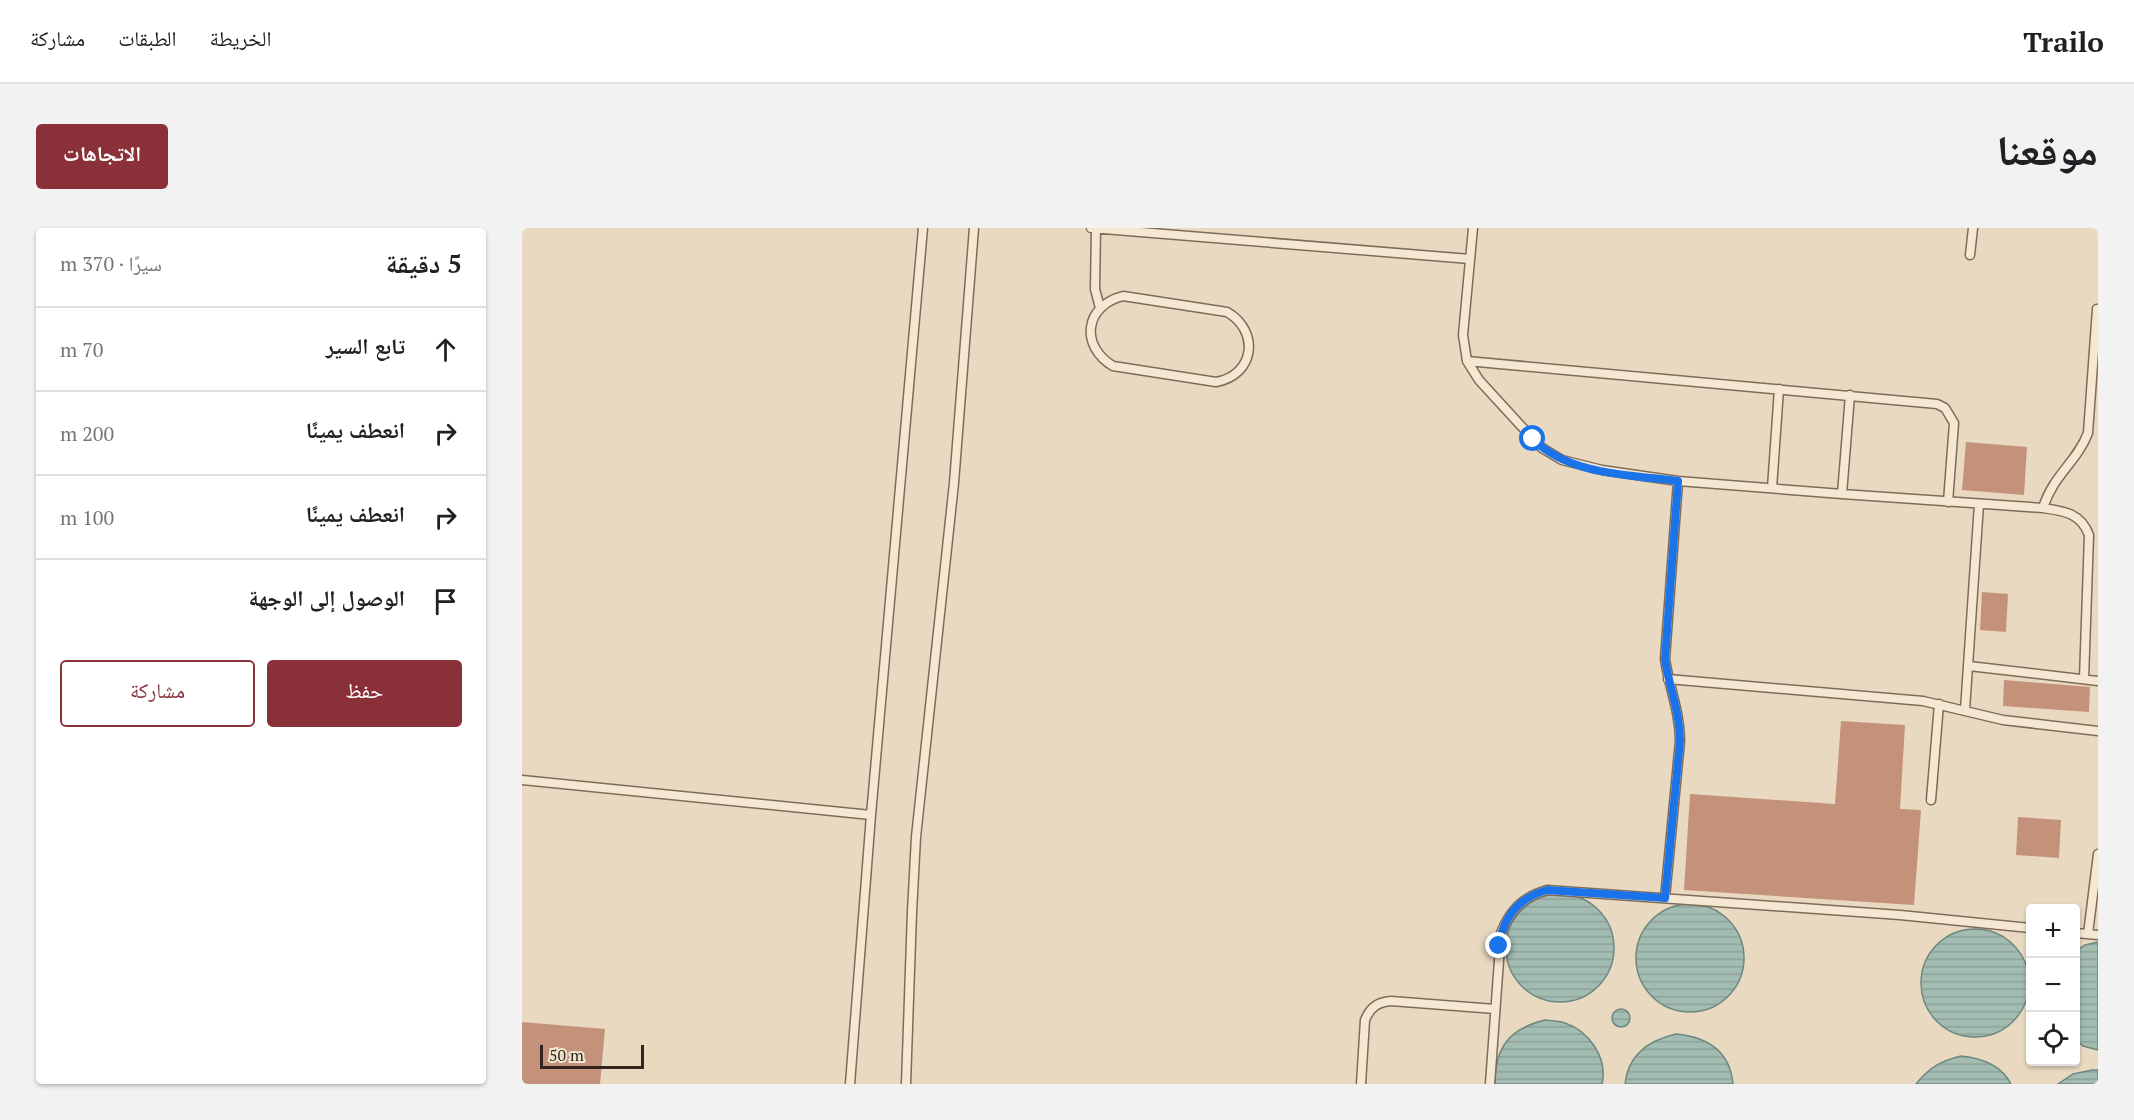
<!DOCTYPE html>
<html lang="ar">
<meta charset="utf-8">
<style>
:root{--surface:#fff;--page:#f2f2f2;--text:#202124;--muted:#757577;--line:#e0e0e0;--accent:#8a3039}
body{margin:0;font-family:"PT Serif","Noto Naskh Arabic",serif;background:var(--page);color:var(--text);direction:rtl}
.controls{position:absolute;right:18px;bottom:18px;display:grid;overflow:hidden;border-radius:6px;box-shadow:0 2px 4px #0004}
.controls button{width:54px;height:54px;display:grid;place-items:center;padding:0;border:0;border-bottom:2px solid var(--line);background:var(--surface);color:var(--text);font:30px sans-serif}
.scale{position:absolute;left:18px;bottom:15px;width:104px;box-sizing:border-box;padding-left:6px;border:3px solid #32251d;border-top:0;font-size:16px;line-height:21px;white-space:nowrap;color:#32251d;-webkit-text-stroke:4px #f1e5d0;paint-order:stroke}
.stop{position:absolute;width:18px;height:18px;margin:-14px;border:4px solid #1a73e8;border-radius:50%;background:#fff}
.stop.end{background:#1a73e8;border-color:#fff;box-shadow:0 2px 6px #0008}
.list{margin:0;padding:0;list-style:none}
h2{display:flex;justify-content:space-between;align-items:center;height:78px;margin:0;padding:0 24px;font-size:26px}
h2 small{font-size:20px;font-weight:400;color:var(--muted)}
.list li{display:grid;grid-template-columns:39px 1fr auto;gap:18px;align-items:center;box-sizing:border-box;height:84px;padding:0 24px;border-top:2px solid var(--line)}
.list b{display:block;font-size:22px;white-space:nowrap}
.list em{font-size:20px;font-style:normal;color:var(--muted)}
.actions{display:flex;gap:12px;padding:18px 24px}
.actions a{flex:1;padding:14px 0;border:2px solid var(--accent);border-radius:6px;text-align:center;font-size:21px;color:var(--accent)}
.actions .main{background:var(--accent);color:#fff}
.icon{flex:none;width:33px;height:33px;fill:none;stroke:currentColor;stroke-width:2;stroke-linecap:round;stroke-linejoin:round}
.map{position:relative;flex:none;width:1576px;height:856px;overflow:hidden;direction:ltr;border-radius:6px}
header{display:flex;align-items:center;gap:36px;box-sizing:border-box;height:84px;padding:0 30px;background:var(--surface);border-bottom:2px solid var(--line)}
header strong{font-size:28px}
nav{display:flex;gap:33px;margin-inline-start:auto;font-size:21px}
.intro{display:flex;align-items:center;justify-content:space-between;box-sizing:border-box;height:144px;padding:0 36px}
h1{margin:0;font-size:42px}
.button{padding:15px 27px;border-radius:6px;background:var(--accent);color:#fff;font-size:21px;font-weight:700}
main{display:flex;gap:36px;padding:0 36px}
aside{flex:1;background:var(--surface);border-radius:6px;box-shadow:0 2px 4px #0004}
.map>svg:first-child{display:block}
.water{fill:url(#water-rules);stroke:#6c887f;stroke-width:1.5}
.building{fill:#c4927a}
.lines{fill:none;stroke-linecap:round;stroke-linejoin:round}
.lane-casing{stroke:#806b5a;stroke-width:11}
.lane{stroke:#f5e8d3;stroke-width:8}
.route{stroke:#1a73e8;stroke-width:8}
</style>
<header>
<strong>Trailo</strong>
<nav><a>الخريطة</a><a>الطبقات</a><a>مشاركة</a></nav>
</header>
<div class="intro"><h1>موقعنا</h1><a class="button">الاتجاهات</a></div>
<main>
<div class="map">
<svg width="1576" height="856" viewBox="0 0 1576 856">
<defs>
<pattern id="water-rules" width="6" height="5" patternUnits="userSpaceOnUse" patternTransform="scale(1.5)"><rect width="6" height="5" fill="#a3bcb2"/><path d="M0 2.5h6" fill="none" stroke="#8da199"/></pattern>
</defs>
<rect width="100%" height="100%" fill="#e9d9c1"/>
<path class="water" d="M984 720a54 54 0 1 1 108 0a54 54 0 1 1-108 0Z
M1114 730a54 54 0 1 1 108 0a54 54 0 1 1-108 0Z
M1399 755a54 54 0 1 1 108 0a54 54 0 1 1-108 0Z
M1576,714V822L1561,818L1554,812V723L1563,717Z
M1090 790a9 9 0 1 1 18 0a9 9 0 1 1-18 0Z
M1023,792C1030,793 1037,793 1043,795C1067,803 1086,830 1080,856H973C973,819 987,801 1023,792Z
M1154,806C1185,809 1208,823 1211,856H1103C1106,826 1128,812 1154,806Z
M1439,828C1459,830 1479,836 1489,856H1394C1407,840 1418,833 1439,828Z
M1570,842H1576V856H1536L1551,846Z"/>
<path class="building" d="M1444,214L1505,219L1502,267L1440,262Z
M1460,364L1486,366L1484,404L1458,402Z
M1482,452L1568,459L1567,484L1481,478Z
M1319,493L1383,497L1378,581L1399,582L1392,677L1162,662L1168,566L1313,576Z
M1496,589L1539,592L1537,630L1494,627Z
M0,794L83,801L78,856H0Z"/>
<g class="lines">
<g class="lane-casing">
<path id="lane" d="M569,0L948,31
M574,0L573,61L578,80
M951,0L941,107L945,133L957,152L1011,211L1020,220L1040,232L1080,242L1156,253L1320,266L1521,280C1542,283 1559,285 1567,307L1562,451
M1448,27L1451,0
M601,68L705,84C738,103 733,147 694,154L591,138C558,118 562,78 601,68Z
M945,133L1415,176L1423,180L1432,195L1426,274
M1250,260L1257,161
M1320,266L1328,167
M1521,280C1531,247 1555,234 1566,205L1575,81
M1447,438L1576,453
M1146,451L1401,473L1481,492L1576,503
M1443,482L1457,276
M0,552L349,587
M1409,572L1417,476
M1143,670L1158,513C1158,484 1147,459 1143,431L1156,253
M1554,705L1576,707
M1566,706L1576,626
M328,856L349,587L401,0
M384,856L390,684L394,609L432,255L452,0
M839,856L843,792C848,780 855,774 869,773L973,781
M968,856L979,705C988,682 1001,669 1025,662L1378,687L1508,700"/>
</g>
<use href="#lane" class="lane"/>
</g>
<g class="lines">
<path class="route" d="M977,718C981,689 996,670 1025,662L1143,670L1158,513C1158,484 1147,459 1143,431L1156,253C1109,247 1046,247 1011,211"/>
</g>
</svg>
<div class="controls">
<button>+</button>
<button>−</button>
<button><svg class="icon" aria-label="locate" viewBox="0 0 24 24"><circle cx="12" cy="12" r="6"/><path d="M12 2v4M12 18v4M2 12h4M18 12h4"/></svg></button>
</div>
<div class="scale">50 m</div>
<div class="stop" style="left:1011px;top:211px"></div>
<div class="stop end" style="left:977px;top:718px"></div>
</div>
<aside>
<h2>5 دقيقة<small>سيرًا · 370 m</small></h2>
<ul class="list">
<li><svg class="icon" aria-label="ahead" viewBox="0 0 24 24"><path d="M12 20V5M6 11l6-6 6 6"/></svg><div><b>تابع السير</b></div><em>70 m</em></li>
<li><svg class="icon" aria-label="right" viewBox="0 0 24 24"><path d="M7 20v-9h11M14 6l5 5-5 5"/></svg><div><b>انعطف يمينًا</b></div><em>200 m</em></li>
<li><svg class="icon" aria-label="right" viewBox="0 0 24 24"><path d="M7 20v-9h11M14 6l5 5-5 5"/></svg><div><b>انعطف يمينًا</b></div><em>100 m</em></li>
<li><svg class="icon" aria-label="arrive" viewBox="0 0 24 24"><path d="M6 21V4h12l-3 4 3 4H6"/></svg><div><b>الوصول إلى الوجهة</b></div></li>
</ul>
<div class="actions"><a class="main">حفظ</a><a>مشاركة</a></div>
</aside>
</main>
